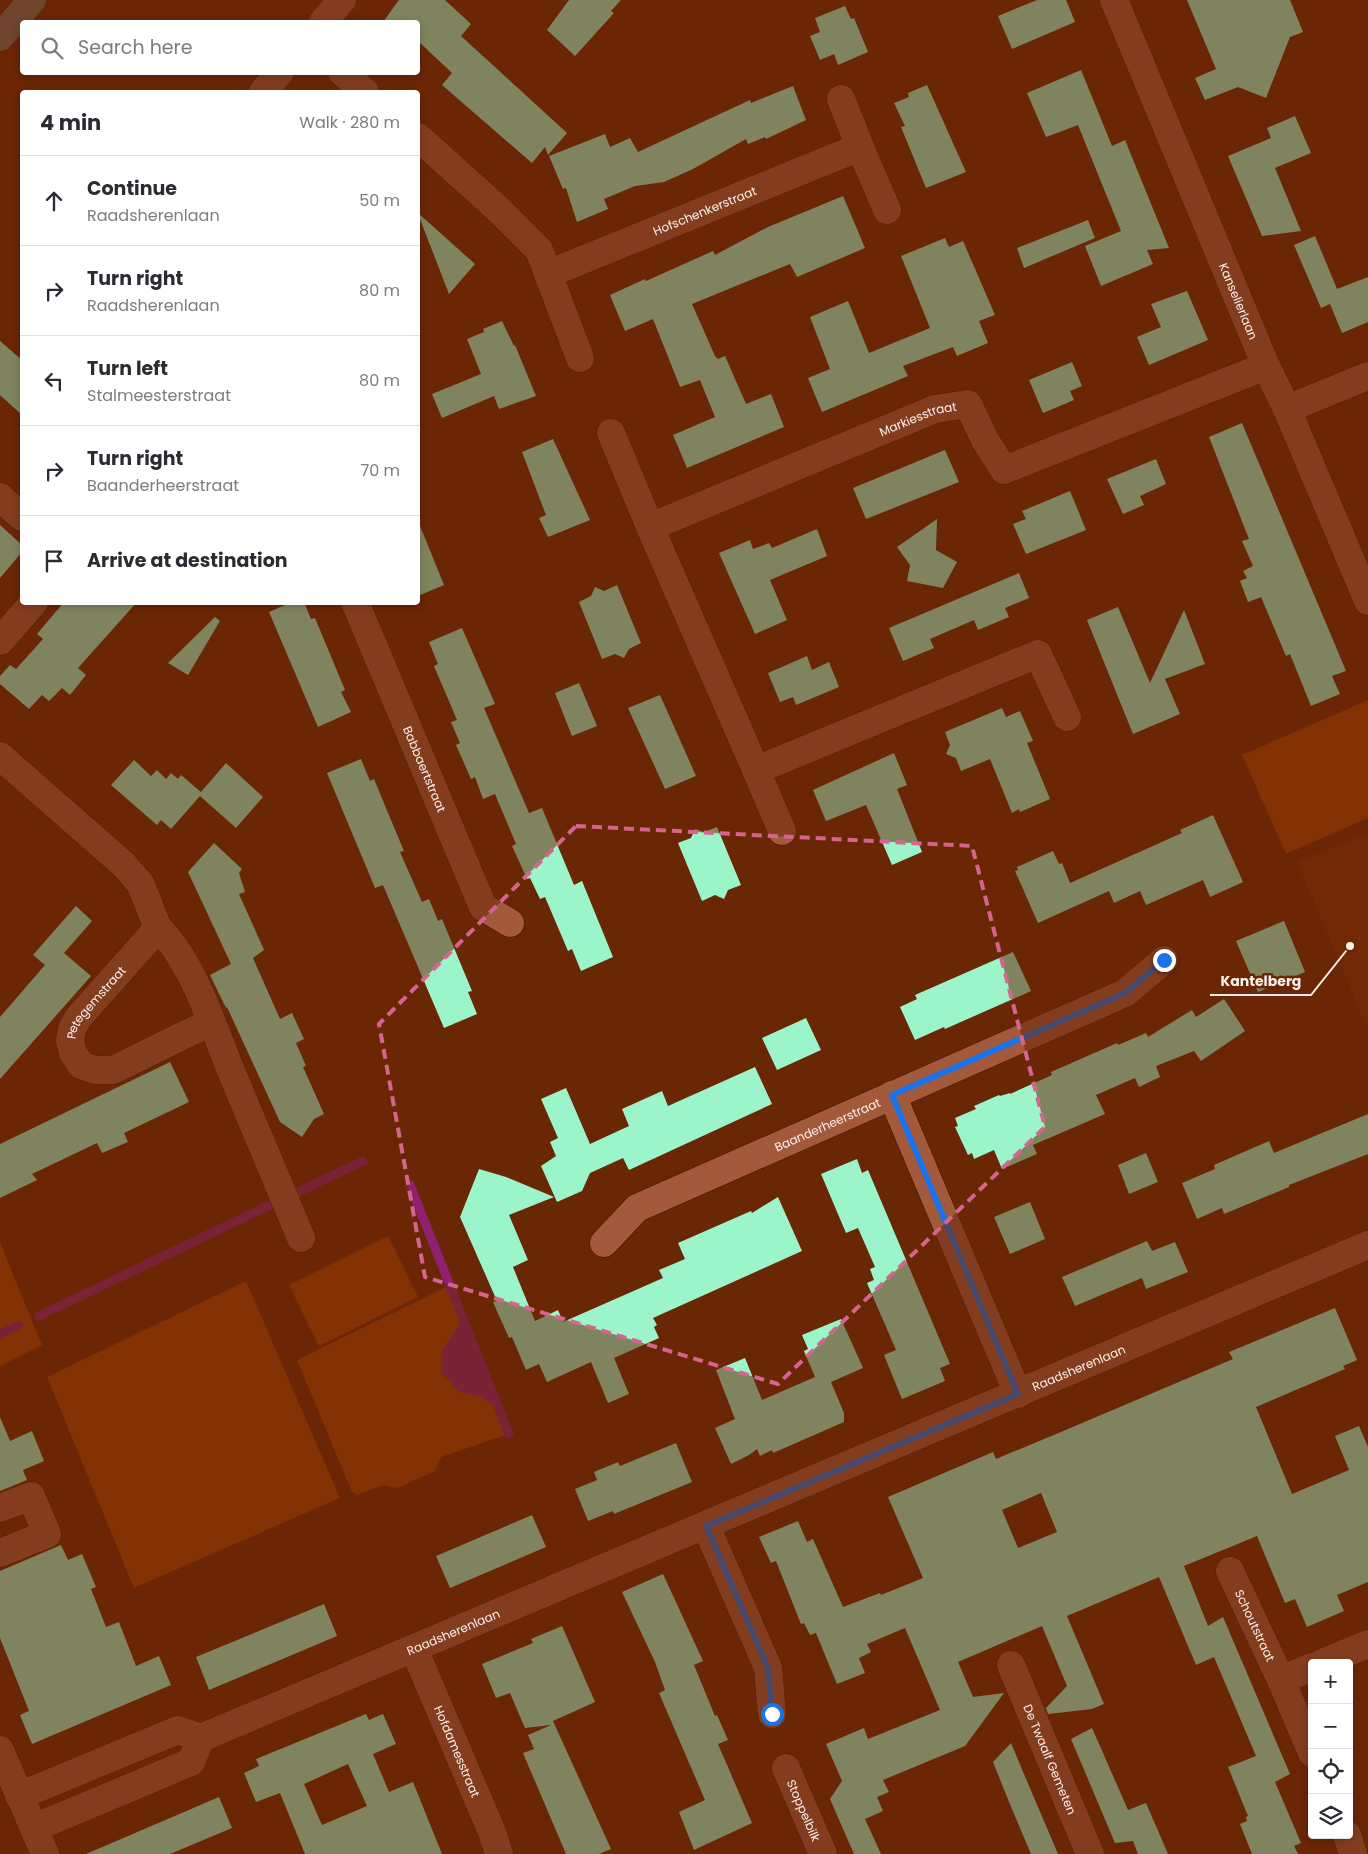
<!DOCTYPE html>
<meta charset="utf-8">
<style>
:root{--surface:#fff;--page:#f2f2f3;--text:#2b2b33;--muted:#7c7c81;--line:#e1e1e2}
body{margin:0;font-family:Poppins,sans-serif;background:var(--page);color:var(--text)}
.controls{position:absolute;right:15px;bottom:15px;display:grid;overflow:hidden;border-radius:5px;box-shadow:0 2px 8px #0003}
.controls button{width:45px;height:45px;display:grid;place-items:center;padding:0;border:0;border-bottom:1px solid var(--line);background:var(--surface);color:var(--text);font:25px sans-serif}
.stop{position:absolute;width:15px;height:15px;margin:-11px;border:4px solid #1a73e8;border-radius:50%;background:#fff}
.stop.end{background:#1a73e8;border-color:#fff;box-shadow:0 1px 5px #0008}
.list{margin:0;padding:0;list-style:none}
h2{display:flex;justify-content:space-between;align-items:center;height:65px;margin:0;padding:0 20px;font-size:21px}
h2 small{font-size:16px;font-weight:400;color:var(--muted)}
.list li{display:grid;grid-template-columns:32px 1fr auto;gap:15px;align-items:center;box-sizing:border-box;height:90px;padding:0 20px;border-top:1px solid var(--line)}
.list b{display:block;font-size:19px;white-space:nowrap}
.list p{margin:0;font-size:16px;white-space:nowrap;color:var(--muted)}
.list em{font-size:16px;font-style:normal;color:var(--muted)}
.icon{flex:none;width:28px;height:28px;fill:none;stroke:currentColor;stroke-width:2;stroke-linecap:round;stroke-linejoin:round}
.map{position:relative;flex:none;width:1368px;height:1854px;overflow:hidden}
.search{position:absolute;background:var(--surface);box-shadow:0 2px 8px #0003;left:20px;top:20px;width:400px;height:55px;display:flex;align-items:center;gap:12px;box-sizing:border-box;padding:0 18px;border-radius:5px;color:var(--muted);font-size:19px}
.panel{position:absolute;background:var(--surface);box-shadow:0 2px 8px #0003;left:20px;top:90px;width:400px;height:515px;border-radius:5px}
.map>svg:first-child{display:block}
.built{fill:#7a2e08}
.green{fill:#a43e04}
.water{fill:#912071}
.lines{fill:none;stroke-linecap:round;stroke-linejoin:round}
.stream{stroke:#912071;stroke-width:9}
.building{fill:#9cf5ca;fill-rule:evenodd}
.street-casing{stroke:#451300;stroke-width:29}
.secondary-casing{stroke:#451300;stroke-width:29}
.street{stroke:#a35a3c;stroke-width:28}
.secondary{stroke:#786b60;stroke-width:28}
.route{stroke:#1a73e8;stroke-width:6}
.marked{fill:none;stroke:#d5648e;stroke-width:4;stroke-dasharray:10 6;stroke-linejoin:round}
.labels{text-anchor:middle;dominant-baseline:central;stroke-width:5;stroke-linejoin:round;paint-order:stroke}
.street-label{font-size:12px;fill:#f9f0ed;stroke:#6a2705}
.leader{fill:none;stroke:#f9f0ed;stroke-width:2}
.callout-dot{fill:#f9f0ed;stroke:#6a2705;stroke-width:2}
.callout-label{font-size:14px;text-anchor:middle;font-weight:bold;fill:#f9f0ed;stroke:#6a2705;stroke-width:5;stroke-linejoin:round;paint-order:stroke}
</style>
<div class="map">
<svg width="1368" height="1854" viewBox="0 0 1368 1854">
<rect width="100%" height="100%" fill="#6a2705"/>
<path class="built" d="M1368,833V1030L1297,862Z"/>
<path class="green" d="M1368,700V818L1286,854L1242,755Z
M388,1236L418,1297L319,1346L289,1285Z
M0,1242L42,1345L0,1366Z
M246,1281L340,1498L134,1588L47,1377Z
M448,1286L506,1435L441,1457L435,1471L398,1488L384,1485L357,1495L352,1492L297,1360Z"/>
<path class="water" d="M463,1318L498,1407L482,1398L458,1391L441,1372L442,1351Z"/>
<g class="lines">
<path class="stream" d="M410,1185L509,1434
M298,1192L363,1161
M39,1316L270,1205
M0,1334L19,1325"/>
</g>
<path class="building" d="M399,0H445L471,24L461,36L567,133L548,155L545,147L532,163L442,85L452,73L418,41V22H383Z
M569,0H621L611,11L614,13L575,56L547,30Z
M1037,0H1066L1075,22L1012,49L998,16Z
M1187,0H1290L1303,32L1290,37L1266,98L1238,87L1205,100L1195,78L1216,69Z
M845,6L851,19L854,18L868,52L838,65L834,54L820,60L810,36L820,32L815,18Z
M1081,70L1112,146L1125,140L1169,248L1147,250L1153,264L1101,286L1085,246L1121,231L1078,125L1046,137L1027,93Z
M927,85L966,172L926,188L901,127L905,126L894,103L909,97L908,93Z
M793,86L806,120L766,139L765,137L748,144L746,139L693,169L664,182L635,186L604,199L608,209L577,222L566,188L563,189L549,156L605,134L610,147L630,138L638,152L750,100L751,103Z
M1295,116L1311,153L1275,168L1301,231L1262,236L1228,156L1271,138L1267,128Z
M843,196L865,248L797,277L790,264L692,304L715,356L718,359L725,356L746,404L771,394L784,427L687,468L673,435L715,417L700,380L680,387L653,319L625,331L610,295L645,279L646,281L713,251L715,255L768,227Z
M418,213L475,264L449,294L418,214Z
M1088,220L1095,238L1024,268L1017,248Z
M1315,236L1337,289L1368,277V322L1342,333L1330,304L1321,308L1294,245Z
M945,238L949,247L963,241L995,315L979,321L988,343L957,356L953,347L903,366L908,376L822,412L808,378L830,369L810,317L848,301L869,353L930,328L901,256Z
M1187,291L1208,340L1149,365L1137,337L1161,327L1151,304Z
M502,321L514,346L515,345L536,396L499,409L494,396L442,418L432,394L481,374L467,339L484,332L483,329Z
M0,341L22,360V415L0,395Z
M1072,362L1082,386L1070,391L1074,400L1043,413L1029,380Z
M1242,423L1346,671L1332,676L1340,694L1311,706L1290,654L1286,656L1261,597L1248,602L1240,581L1247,578L1243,571L1253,566L1242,541L1249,539L1209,437Z
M553,439L590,520L548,537L539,518L546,515L522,452Z
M945,450L959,482L866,519L853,488Z
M1156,459L1166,484L1140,496L1144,505L1123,514L1107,479Z
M1070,491L1086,530L1026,554L1013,524L1026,519L1022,511Z
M937,519L936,550L957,562L943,588L907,581L910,565L897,547Z
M418,521L444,585L418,596Z
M0,525L22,545V552L0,578Z
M817,529L827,556L770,580L787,620L755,634L719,553L750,540L753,549L769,543L772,548Z
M1019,573L1029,598L1005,608L1009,617L978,630L974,620L930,639L934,648L903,661L889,628Z
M617,585L641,643L629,649L624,658L615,654L602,659L579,602L591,596L595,587L604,591Z
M64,602H137L78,668L86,675L70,695L62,688L49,701L42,695L29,709L0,684V676L10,665L16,669L43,639L37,634Z
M292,602H304L311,619L315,618L345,690L341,692L351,712L318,727L269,612Z
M1118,607L1150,683L1184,610L1205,664L1165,679L1180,714L1133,734L1087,620Z
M215,617L220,621L188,675L168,663Z
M462,628L495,704L484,708L529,813L542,808L574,885L582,881L613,957L581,971L572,949L568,951L545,897L540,899L530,878L527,879L512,846L516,844L495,794L483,799L475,777L471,779L456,745L460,743L451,722L457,720L434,666L438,664L429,642Z
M807,656L812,670L829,662L839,687L796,705L793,697L780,702L768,673Z
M579,683L597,726L572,736L555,693Z
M660,695L696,776L665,789L628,708Z
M1002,708L1006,717L1020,711L1033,741L1027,743L1050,799L1020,812L1019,809L1012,813L990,759L961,771L956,758L946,754L950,745L945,732Z
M894,753L907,785L897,789L922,852L892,865L866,805L826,821L813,790Z
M361,759L370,781L374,779L388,813L404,851L400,852L422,902L429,899L438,921L442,919L472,991L468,992L477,1014L444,1028L383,885L375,888L327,773Z
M134,760L151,776L157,770L166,779L171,773L178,779L181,775L201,792L226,763L263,797L236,828L200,796L171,829L161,820L157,825L111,785Z
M1213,815L1243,882L1210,897L1203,880L1146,905L1140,891L1114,903L1109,891L1038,923L1015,871L1018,870L1017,867L1053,851L1059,864L1062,863L1070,883L1182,833L1180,830Z
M717,827L741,885L728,890L724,899L715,895L702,901L678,843L691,838L695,829L704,832Z
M214,843L242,869L239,873L245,892L239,894L264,950L253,958L280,1019L292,1013L304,1039L296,1043L306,1066L303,1067L324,1114L314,1119L302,1137L280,1122L227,1007L226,1008L210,975L231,964L188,872Z
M76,906L92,921L64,953L91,976L0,1079V1017L45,965L33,955Z
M1284,921L1305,972L1258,992L1236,941Z
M1013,952L1031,991L945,1029L944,1027L915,1040L900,1007L917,999L915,995Z
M1224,999L1245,1031L1201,1061L1194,1051L1156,1066L1160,1077L1139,1087L1135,1078L1096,1095L1105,1114L1033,1145L1037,1154L1002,1169L994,1150L974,1159L972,1153L968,1155L955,1127L958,1126L955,1118L976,1109L974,1106L999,1095L1000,1096L1010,1093V1094L1052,1075L1051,1072L1117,1043L1118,1045L1146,1033L1148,1037L1192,1010L1196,1017Z
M806,1018L821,1050L777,1070L762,1038Z
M170,1062L189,1102L124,1133L128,1142L102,1153L97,1143L32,1174L37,1180L0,1198V1144Z
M755,1067L772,1104L629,1170L623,1158L590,1173L582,1191L557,1202L541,1166L556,1156L550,1142L558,1138L541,1099L566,1088L590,1144L629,1126L622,1109L662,1091L668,1106Z
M1368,1114V1154L1289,1185V1187L1224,1214L1222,1208L1197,1219L1182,1183L1215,1169L1214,1165L1269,1141L1274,1153Z
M1146,1153L1158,1182L1129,1194L1118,1165Z
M857,1159L862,1173L868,1170L950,1364L940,1368L945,1381L902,1399L884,1355L896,1350L867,1283L874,1280L870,1269L875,1267L858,1228L846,1233L821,1174Z
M479,1169L506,1177L554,1197L509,1215L528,1260L513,1267L535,1321L558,1310L563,1322L663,1278L659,1270L685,1259L678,1243L751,1211L752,1213L778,1197L802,1251L653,1318L657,1325L654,1327L659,1338L614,1358L629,1394L608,1403L591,1362L547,1382L539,1364L526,1370L512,1337L509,1338L493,1302L497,1301L460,1217Z
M1030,1202L1045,1239L1010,1254L994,1217Z
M1147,1241L1152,1251L1175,1242L1188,1272L1146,1289L1142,1278L1075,1306L1062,1277Z
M1335,1308L1357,1360L1343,1366L1345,1369L1256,1407L1292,1494L1349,1470L1335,1436L1359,1426L1368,1447V1582L1337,1595L1344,1611L1307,1627L1295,1599L1285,1603L1257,1536L1184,1566L1208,1626L1223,1617L1290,1774L1275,1782L1301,1843L1294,1846L1298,1854H1252L1240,1824L1247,1821L1246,1817L1248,1816L1228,1767L1256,1756L1214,1657L1196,1665L1159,1577L1067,1616L1104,1704L1092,1709L1048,1714L1046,1708L1067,1686L1042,1626L958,1662L973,1697L1004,1693L965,1746L883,1780L889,1792L877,1797L883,1811L865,1819L881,1854H854L830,1799L842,1781L826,1744L864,1728L868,1739L940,1710L905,1628L867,1644L871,1652L859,1658L865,1673L837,1684L816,1633L810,1635L804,1623L801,1624L776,1561L771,1563L759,1537L798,1521L807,1542L813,1539L843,1607L880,1593L881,1595L923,1578L888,1497L993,1452L996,1459L1068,1429L1233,1359L1229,1352ZM1041,1493L1057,1532L1018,1548L1002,1510Z
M841,1319L863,1368L831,1382L844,1413V1422L773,1453L772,1450L760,1456L757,1449L749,1455L731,1464L715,1428L735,1419L716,1370L745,1358L762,1400L815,1377L804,1351L808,1349L802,1335Z
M0,1417L10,1441L32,1431L44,1461L23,1470L27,1480L0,1491Z
M676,1443L692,1482L614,1514L613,1511L588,1521L575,1489L597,1480L594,1472L618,1462L620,1466Z
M532,1515L546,1547L450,1588L436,1556Z
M61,1545L68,1560L82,1554L96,1587L91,1589L106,1627L119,1622L136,1666L159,1656L171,1685L32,1744L20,1715L29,1711L0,1638V1571Z
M663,1574L703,1661L694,1665L715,1716L717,1715L728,1740L718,1744L752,1823L694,1850L679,1812L705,1800L659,1693L665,1690L655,1662L622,1592Z
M324,1604L337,1636L209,1690L196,1657Z
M562,1626L595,1702L553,1721L611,1849L599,1854H566L523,1753L534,1749L528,1735L551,1725L525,1728L510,1693L496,1698L482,1664L533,1643L531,1639Z
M366,1714L369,1720L383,1714L396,1744L373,1754L389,1792L413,1782L442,1854H305L280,1793L256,1802L244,1773L259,1766L256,1759ZM348,1764L367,1806L322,1825L304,1784Z
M1092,1728L1128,1810L1146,1803L1168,1854H1138L1133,1841L1115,1843L1071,1739Z
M1011,1743L1021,1767L1058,1854H1031L1009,1802L993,1762Z
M219,1797L232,1828L170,1854H86Z"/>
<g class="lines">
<g class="street-casing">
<g id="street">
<path id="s1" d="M1114,0L1266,366L1287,409L1368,601"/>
<path d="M323,22L342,0"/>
<path d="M342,72L365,92"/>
<path d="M263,92L280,72"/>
<path d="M418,137L499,210L539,250L580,358"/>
<path d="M860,147L887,210"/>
<path id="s2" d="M548,274L860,147L841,99"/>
<path d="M1287,409L1368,376"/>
<path id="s3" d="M611,433L650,527L935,409L968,404L985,440L1004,470L1266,366"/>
<path d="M0,497L22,517"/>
<path d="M650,527L756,770"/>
<path id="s4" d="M355,602L483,907L510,923"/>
<path d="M0,641L34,602"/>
<path d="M0,756L123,864L140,883L158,928"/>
<path d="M782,831L756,770L1038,654L1067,717"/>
<path id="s5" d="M211,1022L113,1070H95L81,1065L73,1053L70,1041L72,1029L78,1018L158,928C191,959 212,1023 229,1066C253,1123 277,1181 301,1238"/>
<path d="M892,1095L1018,1394"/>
<path id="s6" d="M604,1243L637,1208L1125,993L1164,960"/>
<path d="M0,1508L31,1496L47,1534L0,1553"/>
<path d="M706,1526L768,1668L772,1714"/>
<path id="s7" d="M1230,1571L1281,1680"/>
<path id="s8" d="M414,1649L492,1832L499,1854"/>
<path d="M1322,1663L1368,1644"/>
<path id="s9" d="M1011,1665L1090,1854"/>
<path d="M1312,1667L1281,1680L1312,1753"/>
<path d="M0,1750L45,1854"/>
<path id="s10" d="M786,1768L823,1854"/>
<path id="s11" d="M19,1796L178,1730L201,1738L1368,1245"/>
<path d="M34,1828L191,1762L201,1738"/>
<path d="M1347,1835L1353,1854"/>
</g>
</g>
<g class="secondary-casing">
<path id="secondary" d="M0,37L32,0"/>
</g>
<use href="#street" class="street"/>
<use href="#secondary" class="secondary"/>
</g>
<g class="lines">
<path class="route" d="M772,1714L768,1668L706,1526L1018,1394L892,1095L1125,993L1164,960"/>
</g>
<path d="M0 0H1368V1854H0ZM576,826L972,846L1045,1127L778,1384L425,1277L379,1024Z" fill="#6a2705" fill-opacity=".55" fill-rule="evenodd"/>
<path class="marked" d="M576,826L972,846L1045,1127L778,1384L425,1277L379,1024Z"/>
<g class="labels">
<g class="street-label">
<text stroke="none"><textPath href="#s2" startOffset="169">Hofschenkerstraat</textPath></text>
<text stroke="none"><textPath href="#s1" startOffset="326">Kanselierlaan</textPath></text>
<text stroke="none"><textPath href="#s3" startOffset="391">Markiesstraat</textPath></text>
<text stroke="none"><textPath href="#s4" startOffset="181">Babbaertstraat</textPath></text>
<text stroke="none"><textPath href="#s5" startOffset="216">Petegemstraat</textPath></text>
<text stroke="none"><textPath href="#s6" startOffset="256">Baanderheerstraat</textPath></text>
<text stroke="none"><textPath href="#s11" startOffset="1149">Raadsherenlaan</textPath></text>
<text stroke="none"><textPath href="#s7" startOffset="60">Schoutstraat</textPath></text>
<text stroke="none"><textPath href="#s11" startOffset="470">Raadsherenlaan</textPath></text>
<text stroke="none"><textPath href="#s8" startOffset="111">Hofdamesstraat</textPath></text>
<text stroke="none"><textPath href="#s9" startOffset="102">De Twaalf Gemeten</textPath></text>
<text stroke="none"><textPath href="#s10" startOffset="46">Stoppelbilk</textPath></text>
</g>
</g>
<path class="leader" d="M1350 946L1311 995H1210"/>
<circle class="callout-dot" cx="1350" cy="946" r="5"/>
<g class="callout-label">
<text x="1261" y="986">Kantelberg</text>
</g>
</svg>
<div class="controls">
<button>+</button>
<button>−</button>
<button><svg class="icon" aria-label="locate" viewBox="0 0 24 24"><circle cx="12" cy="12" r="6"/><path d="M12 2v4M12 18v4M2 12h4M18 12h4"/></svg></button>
<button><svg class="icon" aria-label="layers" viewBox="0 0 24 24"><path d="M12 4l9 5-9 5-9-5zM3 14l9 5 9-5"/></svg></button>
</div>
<div class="stop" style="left:772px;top:1714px"></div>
<div class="stop end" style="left:1164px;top:960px"></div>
<div class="search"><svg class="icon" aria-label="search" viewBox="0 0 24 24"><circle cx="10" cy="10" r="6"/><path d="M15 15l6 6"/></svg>Search here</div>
<section class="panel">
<h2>4 min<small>Walk · 280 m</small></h2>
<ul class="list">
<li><svg class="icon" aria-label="ahead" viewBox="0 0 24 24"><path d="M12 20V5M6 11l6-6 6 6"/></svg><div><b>Continue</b><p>Raadsherenlaan</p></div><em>50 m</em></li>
<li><svg class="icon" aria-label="right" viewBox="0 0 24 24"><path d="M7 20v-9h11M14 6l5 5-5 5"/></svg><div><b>Turn right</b><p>Raadsherenlaan</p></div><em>80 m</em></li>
<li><svg class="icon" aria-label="left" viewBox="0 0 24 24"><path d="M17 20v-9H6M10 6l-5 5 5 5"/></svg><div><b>Turn left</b><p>Stalmeesterstraat</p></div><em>80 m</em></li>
<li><svg class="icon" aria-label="right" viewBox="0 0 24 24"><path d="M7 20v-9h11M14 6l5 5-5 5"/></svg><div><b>Turn right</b><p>Baanderheerstraat</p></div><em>70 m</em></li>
<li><svg class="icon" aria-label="arrive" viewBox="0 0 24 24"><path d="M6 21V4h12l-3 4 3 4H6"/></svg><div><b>Arrive at destination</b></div></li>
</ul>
</section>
</div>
